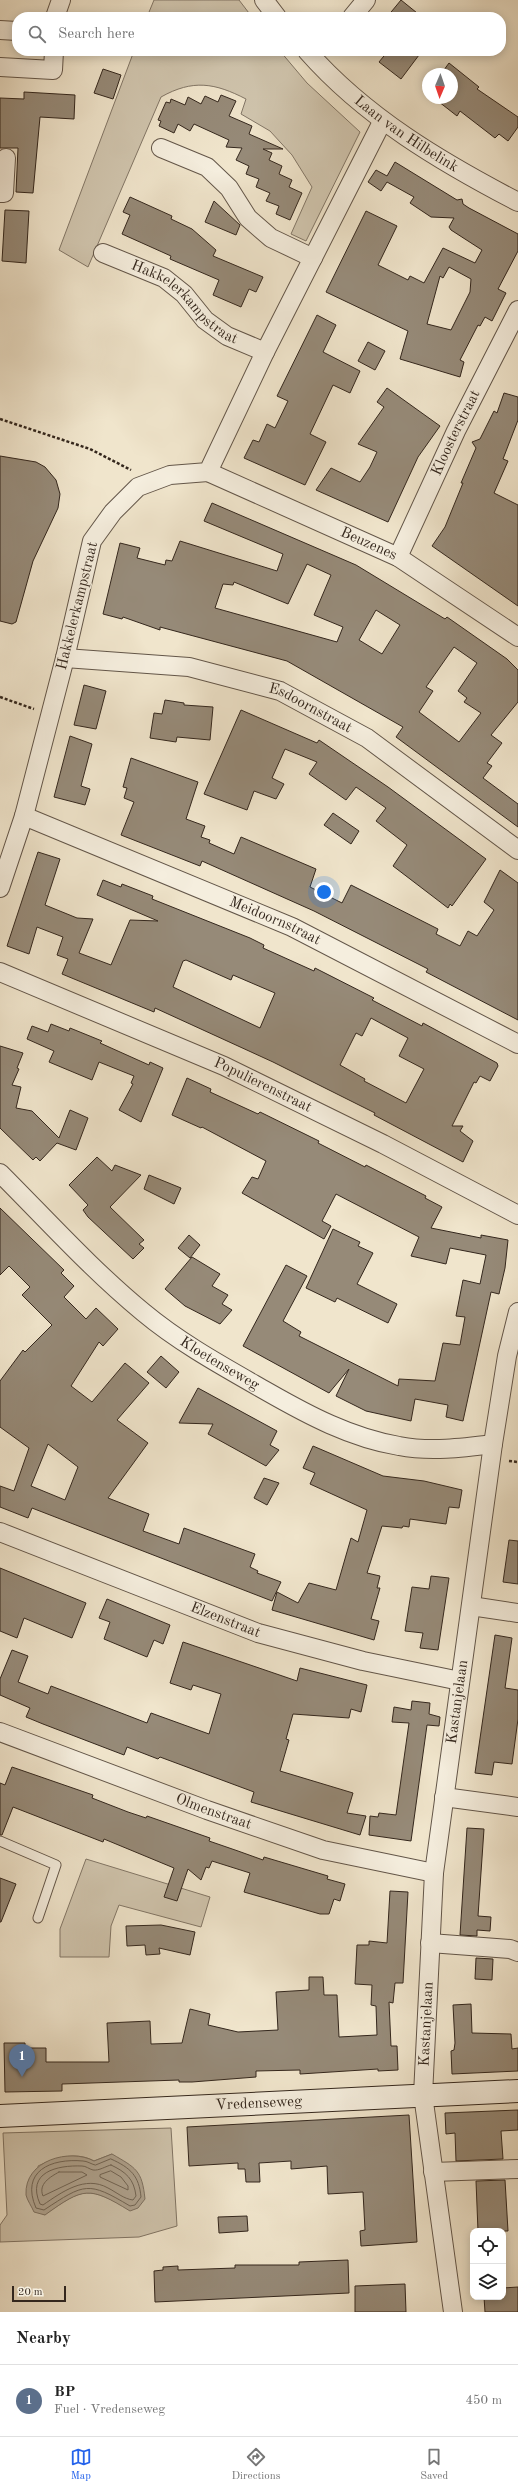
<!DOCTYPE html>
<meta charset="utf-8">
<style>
:root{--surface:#fff;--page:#f2f2f2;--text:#222;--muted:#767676;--line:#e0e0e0;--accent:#2563eb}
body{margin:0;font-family:"Old Standard TT",serif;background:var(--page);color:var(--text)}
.controls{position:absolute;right:12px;bottom:12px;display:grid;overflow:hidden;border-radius:8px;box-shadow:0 2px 10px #0003}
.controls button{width:36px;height:36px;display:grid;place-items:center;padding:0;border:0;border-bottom:1px solid var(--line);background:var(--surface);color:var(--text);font:20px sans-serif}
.compass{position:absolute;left:422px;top:68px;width:36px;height:36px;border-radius:50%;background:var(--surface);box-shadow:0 2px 10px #0003;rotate:182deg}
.scale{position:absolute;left:12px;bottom:10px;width:54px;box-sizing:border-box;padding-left:4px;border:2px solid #34271d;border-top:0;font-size:11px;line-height:14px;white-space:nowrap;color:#34271d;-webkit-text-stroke:3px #f5eede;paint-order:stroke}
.you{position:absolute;left:324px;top:892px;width:14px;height:14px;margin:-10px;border:3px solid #fff;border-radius:50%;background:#1a73e8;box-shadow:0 0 0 6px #1a73e833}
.badge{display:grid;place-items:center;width:26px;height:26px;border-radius:50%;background:var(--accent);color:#fff;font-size:13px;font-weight:700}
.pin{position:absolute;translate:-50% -33px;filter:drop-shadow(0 1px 2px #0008)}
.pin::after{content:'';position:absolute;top:21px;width:14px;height:12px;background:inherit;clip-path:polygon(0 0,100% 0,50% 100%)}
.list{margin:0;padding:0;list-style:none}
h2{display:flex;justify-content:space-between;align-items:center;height:52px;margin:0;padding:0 16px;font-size:17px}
h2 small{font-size:13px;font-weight:400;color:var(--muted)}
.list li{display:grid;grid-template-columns:26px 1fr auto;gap:12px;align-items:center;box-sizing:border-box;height:72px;padding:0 16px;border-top:1px solid var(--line)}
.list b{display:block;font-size:15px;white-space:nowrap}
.list p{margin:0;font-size:13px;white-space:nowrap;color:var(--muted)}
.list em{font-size:13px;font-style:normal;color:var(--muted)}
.icon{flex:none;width:22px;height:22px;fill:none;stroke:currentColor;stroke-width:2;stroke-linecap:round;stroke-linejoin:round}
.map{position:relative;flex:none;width:518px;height:2312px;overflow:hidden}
.search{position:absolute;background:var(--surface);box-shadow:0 2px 10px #0003;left:12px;right:12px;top:12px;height:44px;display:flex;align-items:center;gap:10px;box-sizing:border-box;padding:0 14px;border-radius:16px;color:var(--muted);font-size:15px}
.sheet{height:124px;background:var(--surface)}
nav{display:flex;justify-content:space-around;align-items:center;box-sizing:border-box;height:56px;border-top:1px solid var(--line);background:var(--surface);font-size:11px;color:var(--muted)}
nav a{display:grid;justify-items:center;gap:2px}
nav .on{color:var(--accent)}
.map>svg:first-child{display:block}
.green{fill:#d0c5ae;stroke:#827666;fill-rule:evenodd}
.water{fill:#b0a490;stroke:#7e7262}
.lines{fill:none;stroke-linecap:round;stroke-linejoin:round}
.shore{stroke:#726656;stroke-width:1}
.building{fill:#968a78;stroke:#34271d;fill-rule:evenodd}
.lane-casing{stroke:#635649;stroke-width:11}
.street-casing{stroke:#635649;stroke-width:20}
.secondary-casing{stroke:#34271d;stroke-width:24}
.path{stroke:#34271d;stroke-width:2.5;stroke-dasharray:3 2;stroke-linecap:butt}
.lane{stroke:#f5eede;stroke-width:9}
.street{stroke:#f5eede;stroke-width:18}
.secondary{stroke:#f5eede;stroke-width:22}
.labels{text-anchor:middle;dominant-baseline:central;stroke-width:3;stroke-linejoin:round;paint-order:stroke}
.street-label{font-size:15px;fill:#34271d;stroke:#f5eede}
</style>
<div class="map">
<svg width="518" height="2312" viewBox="0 0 518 2312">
<rect width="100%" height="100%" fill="#f0e5cc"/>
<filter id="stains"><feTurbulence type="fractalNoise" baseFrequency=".005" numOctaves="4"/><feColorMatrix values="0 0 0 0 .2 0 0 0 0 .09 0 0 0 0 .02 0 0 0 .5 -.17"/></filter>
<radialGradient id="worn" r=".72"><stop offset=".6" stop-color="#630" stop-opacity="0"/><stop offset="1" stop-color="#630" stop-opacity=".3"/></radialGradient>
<path class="green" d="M154,0H239L252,17H147Z
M134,51H280L307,83L360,132L306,241L291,234L312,187L292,155L270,131L241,114L246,99C215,83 193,79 161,97L88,267L59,250Z
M86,1859L210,1897L201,1927L119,1905L111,1926L109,1957H60V1929Z
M171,2128L177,2226L139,2237L0,2242V2225L7,2215L3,2133ZM112,2154L130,2210C88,2186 84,2187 44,2215L38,2166C55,2158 76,2151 94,2161Z"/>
<path class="water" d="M112,2154C136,2168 142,2170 145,2199L138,2208L130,2211C89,2186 84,2187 45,2215L34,2212C32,2207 27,2200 26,2195C24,2160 70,2148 94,2161Z"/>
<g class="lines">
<path class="shore" d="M111,2159C131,2168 139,2176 141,2197L135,2205L130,2206C88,2181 85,2183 44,2210L36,2208C20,2171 51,2158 83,2161C87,2161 91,2164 95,2165Z
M111,2165C126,2172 134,2179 136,2196L133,2200C124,2199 116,2192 108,2188C85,2175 62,2192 43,2205L40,2204C26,2172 57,2165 82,2166C86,2166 89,2169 93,2170C99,2171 106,2166 111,2165Z
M111,2171L121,2177L128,2186V2190L100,2177V2175Z
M59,2172H82L87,2175L43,2196C38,2184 50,2177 59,2172Z"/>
</g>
<path class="building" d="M401,0L422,17H387Z
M388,51H422L401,79L379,62Z
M449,63L479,87L477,89L518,117V127L508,141L499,134L495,138L460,111L457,116L434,98H452V74H441Z
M103,69L121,75L113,99L94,93Z
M24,92L75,95L74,119L40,117L33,193L16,192L18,148H0V98L24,99Z
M221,95L236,101L229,116L252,126L249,134L283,149H263L272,153L269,160L282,166L279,174L292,180L289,187L302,193L290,220L276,214L279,206L266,201L270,193L256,187L259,179L246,174L249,166L236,160L242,148L226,147L229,140L194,124L190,131L178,124L174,133L159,126L161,121L158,120L166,102L170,103L171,99L185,105L188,97L201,104L205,96L218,102Z
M395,162L457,200L462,199L463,204L469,208L518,234V251L498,289L506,293L492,321L485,317L480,326L478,325L460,360L464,362L460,377L400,359L408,331L326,292L366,211L397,226L378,265L408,280L410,276L424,283L443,248L475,263L482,250L451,230L449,227L454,218L431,217L410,203L414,197L387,182L381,191L368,182L376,170L387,176ZM449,267L471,279L470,292L451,330L427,324L440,276L443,278Z
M130,197L172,216L171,219L192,229L216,250L213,256L263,277L256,292L249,289L241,307L213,295L219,280L170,259L171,256L122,234L130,215L123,212Z
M214,201L240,225L236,235L205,222Z
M5,210L29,211L26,263L2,261Z
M317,315L336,325L323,352L360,371L350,393L333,385L310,434L326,442L305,485L244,458L253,440L259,442L267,424L275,428L288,401L277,396Z
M368,342L385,351L375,370L358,361Z
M387,388L440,426L418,457L388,522L316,490L331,468L360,482L370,467L377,452L358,444L384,407L377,402Z
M504,393L518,397V420L503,459L508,461L494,493L518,505V606L432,546L445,527L463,483H461L476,448L472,442L480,439L494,411L497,413Z
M0,456L36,462L45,467L56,480L60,494L58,508L33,561L16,622L12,624L0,621Z
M212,503L356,565L445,619L447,617L507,659L518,670V702L491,735L502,743L487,763L492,766L483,778L518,804V827L396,737L403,727L287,661L160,627V630L123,617L122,619L103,614L120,543L140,548L137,558L165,565L166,560L172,561L180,541L277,571L283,554L204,521ZM307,564L331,575L314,615L343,627L337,642L215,608L223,584L233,585L234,582L288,604ZM376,610L400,625L382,654L359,640ZM454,647L477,663L458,691L467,698L464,702L481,713L459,742L419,712L433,691L426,687Z
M84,685L106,691L96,729L74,725Z
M165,700L184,703V705L213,707L210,740L177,737L176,742L150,738L154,713L162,714Z
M241,710L317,743L319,740L388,787L486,859L452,906L450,904L448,908L393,866L407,845L376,821L386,808L356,787L346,800L309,774L317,762L285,749L272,778L284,784L276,799L254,791L247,810L204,794Z
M70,736L92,744L81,786L90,789L85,805L54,797Z
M131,758L198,782L186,819L205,826L201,837L210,840L209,843L234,854L241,837L316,869L310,887L342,903L351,885L438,929L436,934L460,946L468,931L477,936L494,910L484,902L500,870L518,883V1020L426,972L428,969L314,911L202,861L200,866L121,835L134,802L124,798L127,788L123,787Z
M333,813L359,831L351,844L324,825Z
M38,852L60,859L45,905L77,918L93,919L79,953L111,965L130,920L158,921L97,895L103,880L121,887L122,884L153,896L152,899L250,938L264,945L263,948L314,971L315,968L374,998L372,1000L422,1026L423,1023L497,1063L498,1066L490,1081L480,1076L476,1083L474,1082L452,1126H463L460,1131L473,1141L463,1162L374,1115L375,1113L273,1062L155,1008L154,1012L62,974L68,959L57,955L63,937L37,927L29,954L7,946ZM186,960L231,980L233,975L275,993L260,1028L173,987L183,961ZM371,1018L408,1038L399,1056L424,1069L406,1103L364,1081L365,1079L340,1065L356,1033L362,1036Z
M51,1024L69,1031L70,1028L102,1041L100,1043L149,1065L150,1062L163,1068L141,1122L119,1110L133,1084L131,1083L134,1076L99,1062L92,1080L49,1062L54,1051L27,1039L32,1026L48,1032Z
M0,1046L23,1053L17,1068L19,1069L12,1085L21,1087L16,1108L32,1111L59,1138L70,1110L88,1118L76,1150L57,1143L40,1161L36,1157L33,1160L0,1128Z
M187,1078L211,1089L210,1092L258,1114L260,1112L319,1141L318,1143L365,1167L366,1165L426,1196L425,1198L442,1207L431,1228L481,1238V1235L508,1240L505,1268L499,1294L491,1292L463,1421L446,1417L448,1405L415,1399L411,1421L366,1411L336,1396L349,1369L329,1393L243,1346L286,1265L307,1276L283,1321L301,1332L299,1336L398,1386L399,1379L435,1381L443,1343L460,1345L465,1317L456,1316L463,1280L480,1284L486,1255L450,1248L446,1264L411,1256L419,1237L336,1194L322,1221L331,1226L324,1239L242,1193L252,1177L258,1179L266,1161L202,1127L201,1128L172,1115Z
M97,1157L112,1171L115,1165L141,1175L110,1207L144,1240L139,1244L144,1248L133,1259L88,1217L83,1210L88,1205L69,1185Z
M149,1175L181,1188L174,1204L144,1189Z
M0,1208L64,1270L61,1273L74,1286L64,1297L86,1319L96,1308L118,1329L103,1346L99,1342L71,1386L92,1402L125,1363L149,1383L117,1420L148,1443L108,1498L149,1514L143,1531L179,1544L184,1528L255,1554L250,1567L258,1571L257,1573L281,1582L272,1601L32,1508L28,1518L0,1507V1486L14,1491L29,1448L0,1427V1381L23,1350L25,1352L52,1325L22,1295L30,1287L9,1266L0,1275ZM48,1444L78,1467L65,1500L31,1486Z
M333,1229L360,1242L358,1246L373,1253L357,1284L397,1304L388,1323L337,1298L335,1302L306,1288Z
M189,1235L200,1245L190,1258L178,1248Z
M192,1257L220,1274L212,1286L228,1295L222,1304L232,1310L220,1324L185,1306L165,1289Z
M161,1356L179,1372L166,1388L147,1372Z
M198,1388L277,1431L270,1445L279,1450L266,1466L208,1434L213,1424L179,1423Z
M313,1446L383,1476L424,1481L462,1490L459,1508L449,1507L446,1524L410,1519L409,1527L403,1526L402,1528L382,1526L367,1573L380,1576L377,1588H380L371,1619L379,1621L374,1640L272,1610L277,1592L298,1603L309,1583L336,1590L351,1538L358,1542L367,1510L310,1484L315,1473L303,1468Z
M264,1478L279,1483L267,1505L254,1498Z
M509,1540L518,1541V1584L503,1582Z
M0,1568L86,1603L72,1638L24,1618L17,1638L0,1631Z
M431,1576L449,1578L438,1650L420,1648L423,1633L405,1631L412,1587L429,1589Z
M107,1599L170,1625L163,1644L154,1640L147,1657L104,1639L110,1622L99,1618Z
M495,1635L512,1638L505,1688L518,1690V1719L512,1764L494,1762L492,1775L475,1773Z
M183,1642L297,1681L300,1668L367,1685L361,1712L351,1709L349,1718L293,1714L286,1739L289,1740L280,1771L353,1793L347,1813L366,1816L360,1835L251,1802L254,1792L160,1757L158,1759L127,1747L124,1755L43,1724L26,1717L30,1708L0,1695V1679L12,1650L28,1656L18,1682L48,1694L51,1686L147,1723L151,1713L209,1734L221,1694L193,1685L191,1690L170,1683Z
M412,1701L430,1703L429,1714L440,1717L439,1726L427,1725L411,1841L369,1835L370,1816L378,1817L379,1813L396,1815L409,1723L392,1722L394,1707L411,1710Z
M12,1767L93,1795L92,1798L128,1812L146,1818L147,1816L210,1838L209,1841L238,1851L263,1860L264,1857L328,1876L327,1879L345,1884L340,1901L334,1899L329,1914H320L244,1892L250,1873L212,1861L209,1868L206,1867L201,1880L188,1869L177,1901L164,1897L174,1868L104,1839L103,1842L13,1807L2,1835H0V1783L5,1785Z
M467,1828L484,1829L478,1916L491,1917L490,1931L477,1930V1936L460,1935Z
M0,1878L16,1884L1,1922H0Z
M390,1891L408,1892L403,1983H395L393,2003L389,2002L391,2046H397L398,2070L378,2071V2069L300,2074V2070L256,2071V2077L192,2082H179V2080L62,2084V2091L5,2092L4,2043H25V2048H46V2062H109L107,2023L150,2021L151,2044L182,2043L190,2009L210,2014L208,2025L238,2032L278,2030L276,1992L309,1990V1977H323L324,1995H337L339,2037L377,2035L376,2006L371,2005L372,1985L355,1984L357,1945H369V1941L387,1943Z
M161,1925L195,1932L190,1955L159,1948L160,1954L146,1955L145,1945L127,1946L126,1926Z
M476,1958L493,1959L492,1980L475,1979Z
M471,2004L472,2033L511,2034L512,2049L518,2048V2071L452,2074L451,2051L454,2050L455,2043L453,2005Z
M518,2110V2130L501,2131L503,2159L456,2161L455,2133L446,2134L445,2113Z
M409,2115L417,2242L361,2246L360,2231L365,2230L363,2192L328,2194L327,2166L291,2169V2161L259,2163L260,2182H246L245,2169H238V2163L189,2166L187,2127Z
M505,2180L508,2231H478L476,2181Z
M247,2216L248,2231L219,2233L218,2217Z
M348,2260L349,2293L155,2302L154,2271L163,2270V2267L178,2266V2270L235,2268V2265H299V2262Z
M405,2284L406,2312H355V2286Z
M518,2287V2312H485L484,2297H503V2288Z"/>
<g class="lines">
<g class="lane-casing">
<path id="lane" d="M0,1841L56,1865L38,1918"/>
</g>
<g class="street-casing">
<g id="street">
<path d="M264,0L277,17"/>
<path d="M55,17L61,0"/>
<path d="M352,17L366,0"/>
<path d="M0,30L17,31"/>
<path id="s1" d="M307,51C365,117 441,162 518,202"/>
<path d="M0,67L53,70L54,51"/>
<path d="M161,148L207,167L229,188L248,218L271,238L313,258"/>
<path d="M0,193H4L6,158"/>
<path id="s2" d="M103,253L164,278L184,294L205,320L227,336L265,352"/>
<path id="s3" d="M208,472L398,557L518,637"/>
<path id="s4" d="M398,557L456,431L518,310"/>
<path id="s5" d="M65,658L189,667L280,691L367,738L518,850"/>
<path id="s6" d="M24,816L292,927L518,1044"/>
<path d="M0,888L24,816L65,658L92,541L113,512L138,487L170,475L208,472L265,352L382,122"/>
<path id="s7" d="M0,972L224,1066L383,1144L518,1215"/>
<path id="s8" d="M0,1173C47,1220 92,1270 143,1312C180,1343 224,1367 266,1391C308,1415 351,1438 399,1446C430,1452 462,1448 493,1444"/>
<path id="s9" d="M0,1532L258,1633L363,1661L460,1681"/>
<path d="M471,1606L518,1613"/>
<path id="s10" d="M0,1732L207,1810L323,1850L434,1873"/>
<path d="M444,1797L518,1807"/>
<path d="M430,1943L510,1949L518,1952"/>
<path d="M433,2172L518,2169"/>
<path id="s11" d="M453,2312L423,2095L434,1873L493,1444L507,1356L518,1312"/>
</g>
</g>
<g class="secondary-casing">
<g id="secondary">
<path id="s12" d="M0,2116L518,2091"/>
</g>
</g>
<path class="path" d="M0,419L90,449L131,470
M0,697L34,709
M509,1461L518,1462"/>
<use href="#lane" class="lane"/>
<use href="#street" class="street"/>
<use href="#secondary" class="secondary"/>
</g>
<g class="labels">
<g class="street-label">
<text stroke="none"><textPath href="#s1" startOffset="130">Laan van Hilbelink</textPath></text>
<text stroke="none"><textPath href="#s2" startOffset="97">Hakkelerkampstraat</textPath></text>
<text stroke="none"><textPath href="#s4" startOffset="137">Kloosterstraat</textPath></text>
<text stroke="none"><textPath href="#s3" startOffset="176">Beuzenes</textPath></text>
<text transform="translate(78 606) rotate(-76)">Hakkelerkampstraat</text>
<text stroke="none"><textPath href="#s5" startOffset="253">Esdoornstraat</textPath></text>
<text stroke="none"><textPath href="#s6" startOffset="272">Meidoornstraat</textPath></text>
<text stroke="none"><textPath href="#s7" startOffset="286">Populierenstraat</textPath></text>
<text stroke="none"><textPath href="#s8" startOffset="292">Kloetenseweg</textPath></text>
<text stroke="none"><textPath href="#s9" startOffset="242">Elzenstraat</textPath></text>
<text stroke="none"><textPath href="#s11" startOffset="614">Kastanjelaan</textPath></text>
<text stroke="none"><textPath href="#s10" startOffset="228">Olmenstraat</textPath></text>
<text stroke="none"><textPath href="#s11" startOffset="290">Kastanjelaan</textPath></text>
<text stroke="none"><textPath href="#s12" startOffset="259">Vredenseweg</textPath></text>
</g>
</g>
<rect width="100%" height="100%" filter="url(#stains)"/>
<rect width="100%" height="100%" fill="url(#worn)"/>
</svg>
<div class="controls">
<button><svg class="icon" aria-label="locate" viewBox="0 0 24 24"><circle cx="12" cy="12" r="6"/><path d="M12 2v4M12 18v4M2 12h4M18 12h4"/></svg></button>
<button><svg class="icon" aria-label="layers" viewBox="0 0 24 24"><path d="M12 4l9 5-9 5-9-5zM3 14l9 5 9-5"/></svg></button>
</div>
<svg class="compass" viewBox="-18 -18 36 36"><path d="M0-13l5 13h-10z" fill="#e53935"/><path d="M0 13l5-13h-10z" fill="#767676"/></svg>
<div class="scale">20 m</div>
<div class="you"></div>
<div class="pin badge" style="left:22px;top:2077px;background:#5c6f8a">1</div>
<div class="search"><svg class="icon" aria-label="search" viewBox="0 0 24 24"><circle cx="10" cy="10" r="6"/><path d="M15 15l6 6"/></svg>Search here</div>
</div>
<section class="sheet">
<h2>Nearby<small></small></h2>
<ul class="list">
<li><span class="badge" style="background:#5c6f8a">1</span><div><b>BP</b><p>Fuel · Vredenseweg</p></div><em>450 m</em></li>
</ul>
</section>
<nav>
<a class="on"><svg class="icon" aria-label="map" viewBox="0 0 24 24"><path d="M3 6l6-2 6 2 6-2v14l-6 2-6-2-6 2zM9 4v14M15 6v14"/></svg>Map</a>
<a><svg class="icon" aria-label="directions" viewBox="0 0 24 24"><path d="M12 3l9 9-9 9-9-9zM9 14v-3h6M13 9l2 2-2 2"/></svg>Directions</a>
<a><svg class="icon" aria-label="saved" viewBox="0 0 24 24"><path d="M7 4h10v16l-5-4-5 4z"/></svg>Saved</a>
</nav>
